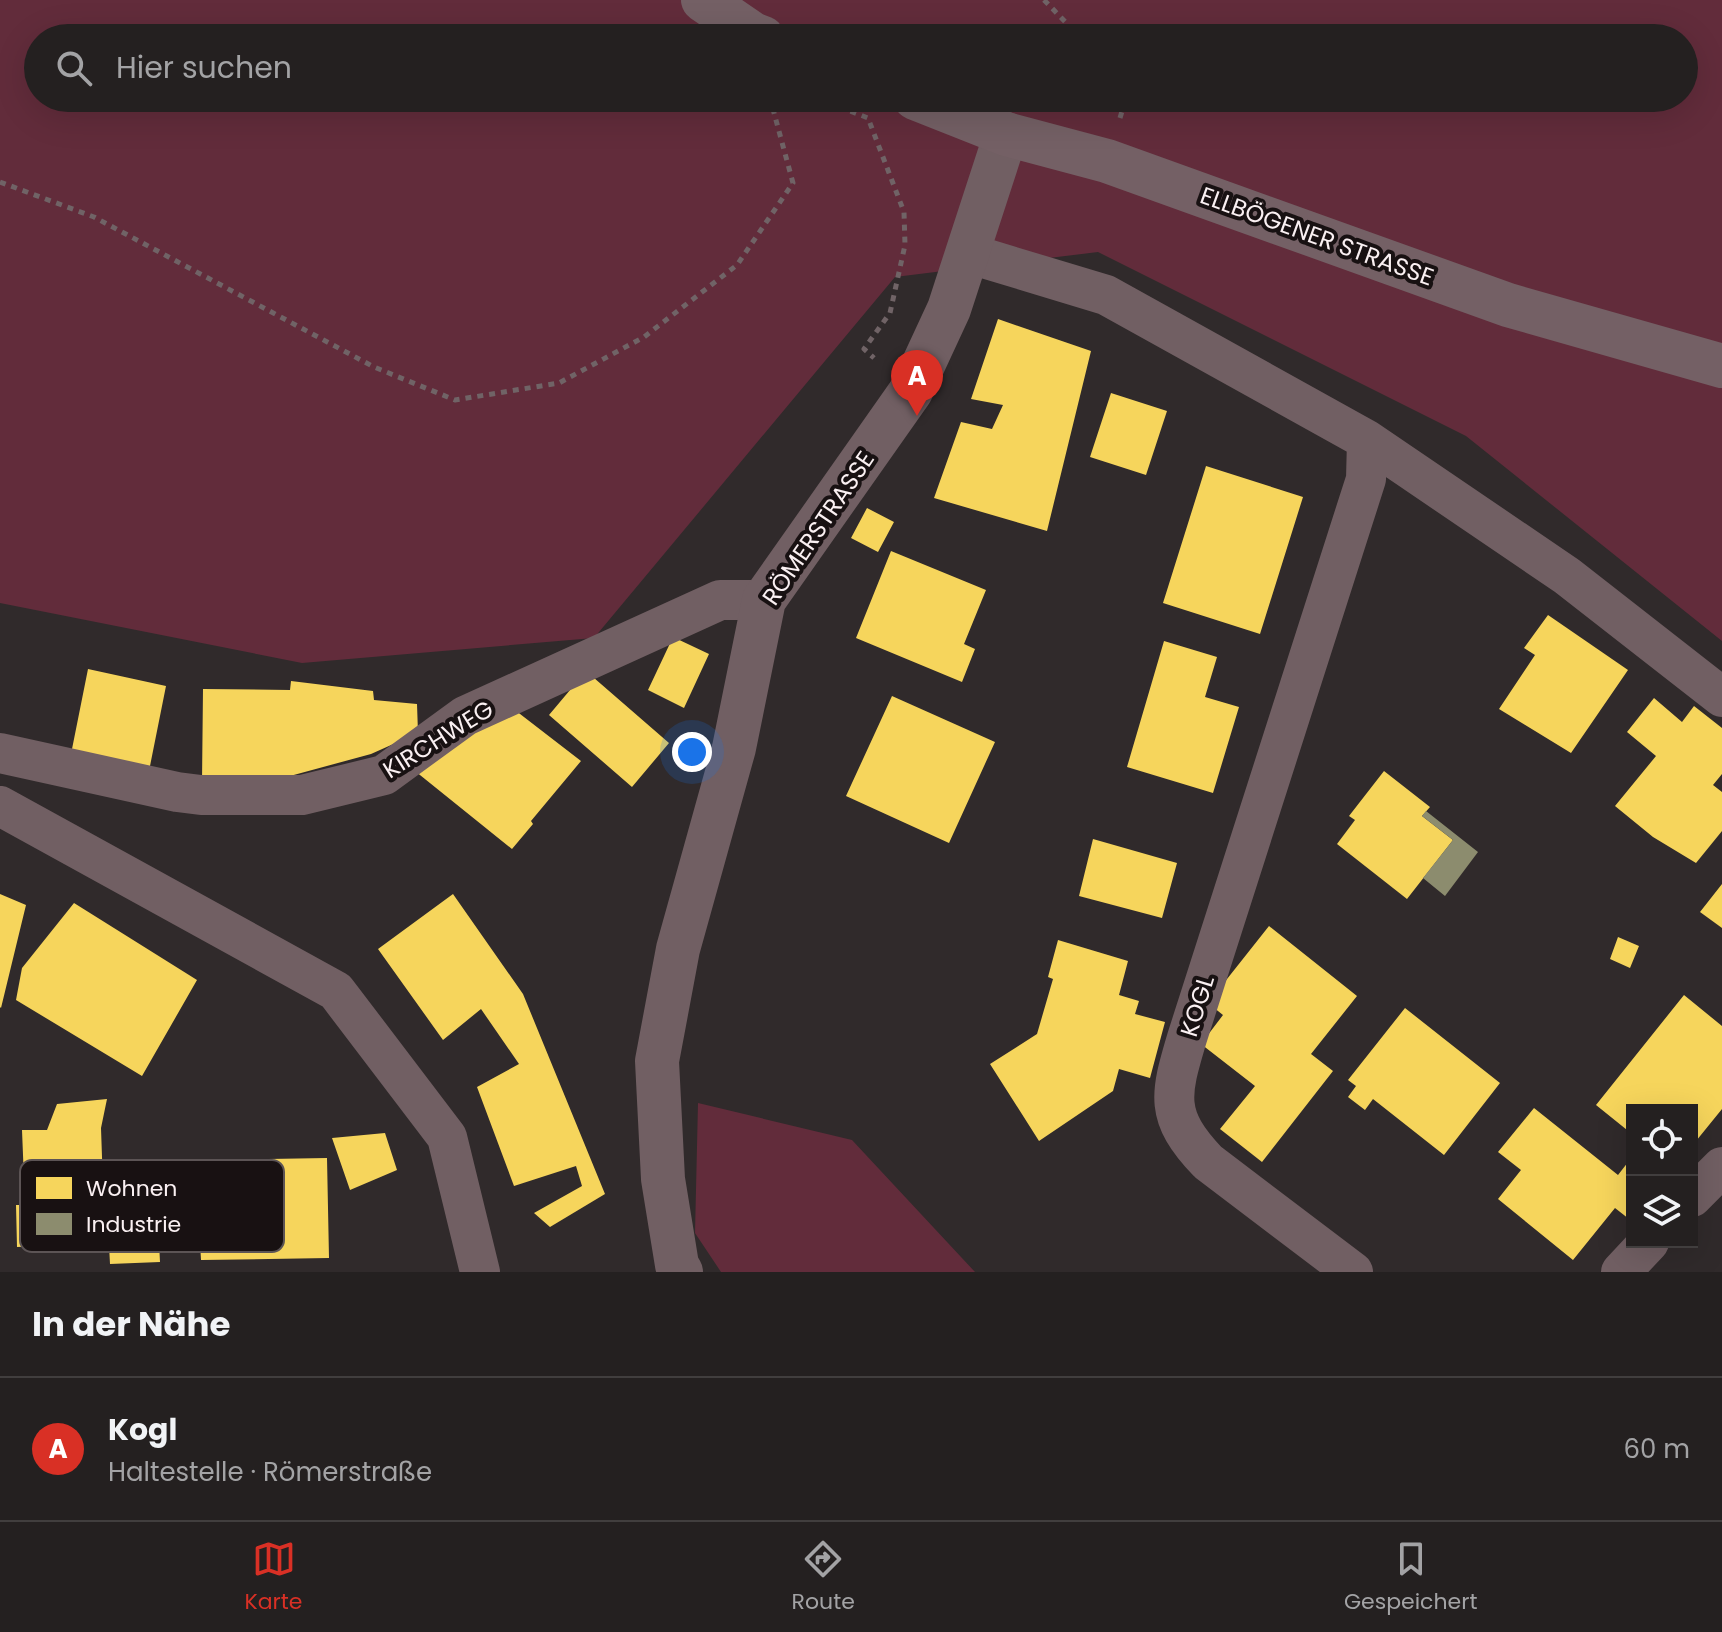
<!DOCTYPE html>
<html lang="de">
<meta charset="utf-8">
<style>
:root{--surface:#242020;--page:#2c2829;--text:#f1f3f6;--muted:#a3a3a5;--line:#413e3e;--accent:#d93025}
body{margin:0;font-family:Poppins,sans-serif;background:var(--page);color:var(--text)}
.controls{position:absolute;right:24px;bottom:24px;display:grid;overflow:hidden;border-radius:0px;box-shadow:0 8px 32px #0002}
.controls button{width:72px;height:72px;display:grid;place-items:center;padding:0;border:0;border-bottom:2px solid var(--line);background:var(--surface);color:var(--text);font:40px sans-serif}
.you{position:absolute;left:692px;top:752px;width:28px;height:28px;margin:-20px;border:6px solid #fff;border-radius:50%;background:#1a73e8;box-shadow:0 0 0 12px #1a73e833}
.badge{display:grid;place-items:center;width:52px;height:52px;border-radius:50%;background:var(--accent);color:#fff;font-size:26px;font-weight:700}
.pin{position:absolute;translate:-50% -66px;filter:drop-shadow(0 2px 4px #0008)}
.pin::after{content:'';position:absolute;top:42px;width:28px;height:24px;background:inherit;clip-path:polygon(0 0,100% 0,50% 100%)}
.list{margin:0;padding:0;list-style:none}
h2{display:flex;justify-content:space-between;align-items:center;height:104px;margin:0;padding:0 32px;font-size:34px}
h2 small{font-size:26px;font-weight:400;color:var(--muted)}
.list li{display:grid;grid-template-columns:52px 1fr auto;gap:24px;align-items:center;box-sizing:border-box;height:144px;padding:0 32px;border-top:2px solid var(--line)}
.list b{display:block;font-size:30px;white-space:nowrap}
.list p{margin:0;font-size:26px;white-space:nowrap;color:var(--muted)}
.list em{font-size:26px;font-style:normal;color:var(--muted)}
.icon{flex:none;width:44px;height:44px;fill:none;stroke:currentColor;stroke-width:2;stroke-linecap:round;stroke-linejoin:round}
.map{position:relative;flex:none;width:1722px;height:1272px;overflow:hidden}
.search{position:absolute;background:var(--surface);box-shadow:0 8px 32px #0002;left:24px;right:24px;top:24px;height:88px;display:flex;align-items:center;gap:20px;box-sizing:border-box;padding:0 28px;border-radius:44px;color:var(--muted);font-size:30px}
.sheet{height:248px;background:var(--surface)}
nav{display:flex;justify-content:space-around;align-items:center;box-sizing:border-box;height:112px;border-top:2px solid var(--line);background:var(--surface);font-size:22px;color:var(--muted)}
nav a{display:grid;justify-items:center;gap:4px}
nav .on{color:var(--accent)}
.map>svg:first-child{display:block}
.green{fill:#622c3b;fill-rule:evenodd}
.homes{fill:#f6d55c}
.industry{fill:#8c8c6e}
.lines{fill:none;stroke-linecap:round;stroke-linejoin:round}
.path{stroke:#706366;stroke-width:5;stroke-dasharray:6 6;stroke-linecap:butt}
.minor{stroke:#715f63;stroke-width:40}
.tertiary{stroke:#715f63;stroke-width:44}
.secondary{stroke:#746065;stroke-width:44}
.labels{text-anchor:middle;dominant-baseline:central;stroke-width:8;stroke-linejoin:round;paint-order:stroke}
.street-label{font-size:24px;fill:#faf0f2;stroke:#181112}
.key{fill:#181112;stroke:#5c5455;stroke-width:2}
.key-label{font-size:22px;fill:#faf0f2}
</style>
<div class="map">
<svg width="1722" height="1272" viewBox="0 0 1722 1272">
<rect width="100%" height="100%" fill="#302a2b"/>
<path class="green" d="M0,0H1722V641L1466,436L1098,252L895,277L594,638L302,663L0,603ZM38,38H1684V98H38Z
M698,1103L852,1140L975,1272H721L695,1233Z"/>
<path class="homes" d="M998,319L1091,351L1047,531L934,498L961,422L992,429L1003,405L971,399Z
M1111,393L1167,411L1146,475L1090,457Z
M1206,466L1303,497L1260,634L1163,603Z
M867,508L894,522L878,552L851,538Z
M891,551L986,590L964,644L975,649L962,682L856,638Z
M1548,615L1628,670L1571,753L1499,709L1535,655L1524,648Z
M673,637L709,654L684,708L648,690Z
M1164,641L1217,657L1205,697L1239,707L1213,793L1127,767Z
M88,669L166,686L147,781L69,764Z
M586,671L669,743L632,787L549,715Z
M291,681L373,691L374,700L417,704L418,733L371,754L290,776L202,782L203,689L290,690Z
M892,696L995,742L949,843L846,796Z
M1654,698L1682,722L1694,706L1722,728V774L1713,785L1722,792V831L1696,863L1653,837L1615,806L1656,756L1627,732Z
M511,707L581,761L531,821L533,824L512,849L415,771Z
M1384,771L1430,807L1422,816L1453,840L1407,899L1337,844L1355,820L1349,816Z
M1093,839L1177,863L1162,918L1079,896Z
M1722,884V928L1700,912Z
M0,894L26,905L1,1008L0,1007Z
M453,894L523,994L605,1194L550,1227L534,1213L582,1186L576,1166L514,1186L477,1087L519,1064L481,1009L443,1040L378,949Z
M74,903L197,980L142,1076L16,1000L22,968Z
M1269,926L1357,996L1311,1054L1333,1071L1262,1162L1220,1129L1255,1086L1201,1044L1223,1015L1208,1003Z
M1618,937L1639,946L1630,968L1610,959Z
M1058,940L1128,961L1119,995L1139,1001L1135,1014L1165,1022L1150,1078L1119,1069L1113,1091L1039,1141L990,1064L1037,1034L1053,979L1048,977Z
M1684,995L1722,1026V1109L1692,1146V1110H1632V1134L1596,1105Z
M1405,1008L1500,1083L1444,1155L1373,1099L1365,1110L1348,1097L1356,1086L1348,1080Z
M107,1099L101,1128L105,1244L17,1247L16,1205H25L22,1130H47L57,1104Z
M1534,1108L1618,1175L1632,1157V1215L1629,1219L1615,1208L1573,1260L1498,1199L1521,1170L1498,1152Z
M385,1133L397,1170L350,1190L332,1138Z
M327,1158L329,1258L201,1260L200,1242L185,1243L192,1172L209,1171V1160Z
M158,1223L160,1262L110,1264L108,1226Z"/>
<path class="industry" d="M1426,811L1478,852L1445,896L1423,878L1453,840L1422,816Z"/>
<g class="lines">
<path class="path" d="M1044,0L1081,38
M817,98L868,118L904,212L905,245L890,313L864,349L874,358
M1120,118L1126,98
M0,182L94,217L374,367L455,400L559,383L644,337L737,265L793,183L770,98"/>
<path class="minor" d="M967,253L1106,295L1367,440L1567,576L1722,697
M0,753L177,792L201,795H302L384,775L465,716L720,600H764
M0,806L336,991L447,1137L480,1272
M1692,1197L1722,1167
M1353,1272L1208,1162C1164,1116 1170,1095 1187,1038L1366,479L1367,440
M1621,1272L1649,1242"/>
<path class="tertiary" d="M681,1272L677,1265L663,1179L657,1061L678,949L734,748L764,600L911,391L949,309L1006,134"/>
<path class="secondary" d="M703,0L753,34L763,38
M915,98L1006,134L1107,161L1508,305L1722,366"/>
</g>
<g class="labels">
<g class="street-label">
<text transform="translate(1317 236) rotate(20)">ELLBÖGENER STRASSE</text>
<text transform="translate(818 528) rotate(-56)">RÖMERSTRASSE</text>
<text transform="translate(438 739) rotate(-32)">KIRCHWEG</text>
<text transform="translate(1197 1006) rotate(-73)">KOGL</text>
</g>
</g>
<rect x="20" y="1160" width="264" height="92" rx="12" class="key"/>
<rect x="36" y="1177" width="36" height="22" fill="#f6d55c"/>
<rect x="36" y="1213" width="36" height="22" fill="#8c8c6e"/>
<g class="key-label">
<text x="86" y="1196">Wohnen</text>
<text x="86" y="1232">Industrie</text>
</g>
</svg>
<div class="controls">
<button><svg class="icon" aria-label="locate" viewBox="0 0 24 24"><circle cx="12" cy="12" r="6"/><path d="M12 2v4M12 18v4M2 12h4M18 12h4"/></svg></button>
<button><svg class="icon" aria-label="layers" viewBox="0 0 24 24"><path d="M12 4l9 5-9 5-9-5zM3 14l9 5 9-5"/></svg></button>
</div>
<div class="you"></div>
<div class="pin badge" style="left:917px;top:416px">A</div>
<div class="search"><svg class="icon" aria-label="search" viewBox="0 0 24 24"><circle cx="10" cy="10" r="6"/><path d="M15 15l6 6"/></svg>Hier suchen</div>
</div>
<section class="sheet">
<h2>In der Nähe<small></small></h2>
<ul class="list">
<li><span class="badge">A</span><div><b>Kogl</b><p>Haltestelle · Römerstraße</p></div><em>60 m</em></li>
</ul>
</section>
<nav>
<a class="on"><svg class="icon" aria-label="map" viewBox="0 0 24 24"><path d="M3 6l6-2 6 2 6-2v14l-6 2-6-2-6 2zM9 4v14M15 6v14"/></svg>Karte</a>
<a><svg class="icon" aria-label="directions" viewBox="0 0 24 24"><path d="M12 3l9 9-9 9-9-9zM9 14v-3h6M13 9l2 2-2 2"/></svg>Route</a>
<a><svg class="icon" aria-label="saved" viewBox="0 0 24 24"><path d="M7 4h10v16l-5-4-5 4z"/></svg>Gespeichert</a>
</nav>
